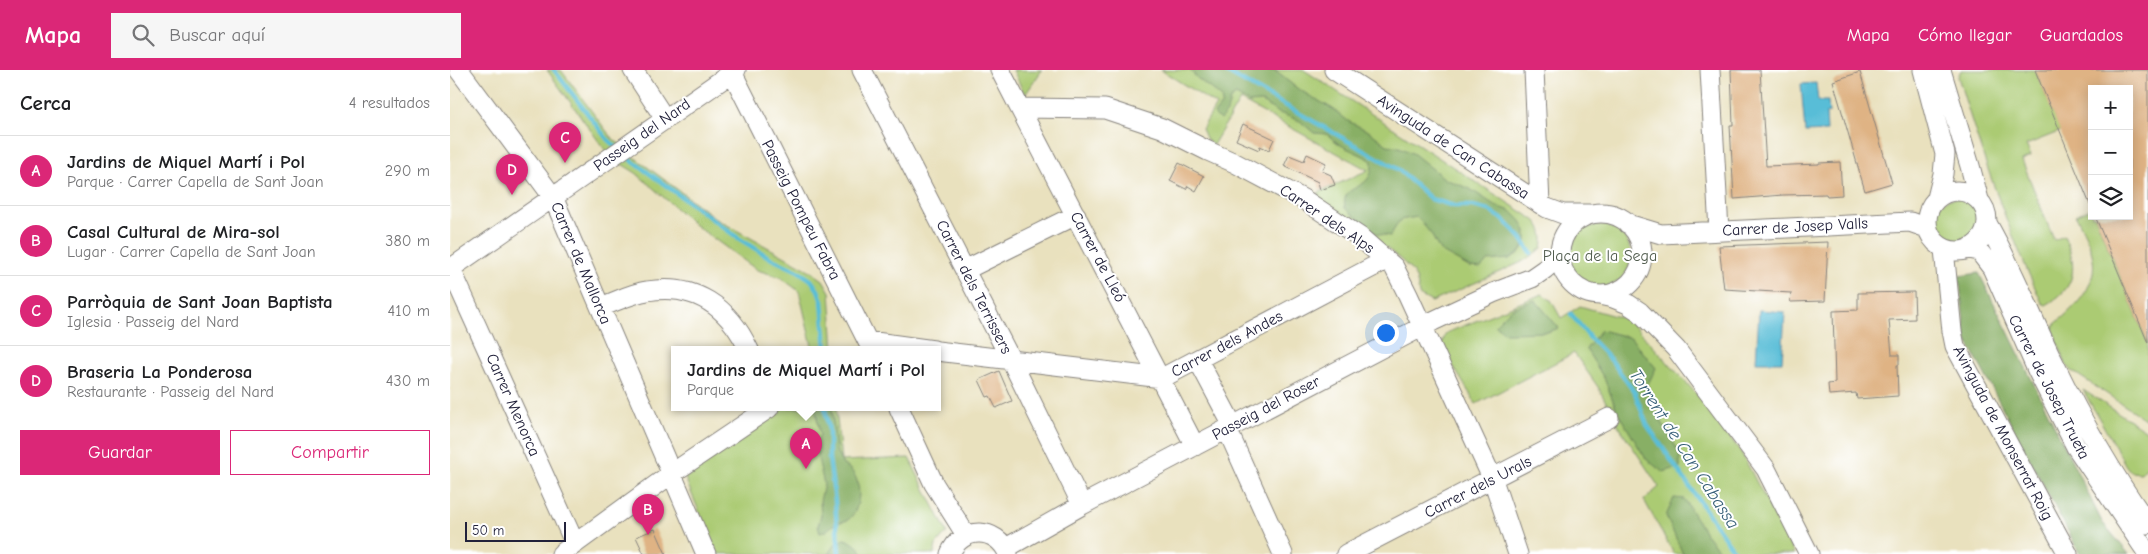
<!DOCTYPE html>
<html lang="es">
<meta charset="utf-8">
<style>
:root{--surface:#fff;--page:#f6f6f6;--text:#202124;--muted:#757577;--line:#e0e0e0;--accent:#db2777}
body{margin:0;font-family:"Comic Neue",sans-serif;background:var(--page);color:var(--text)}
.controls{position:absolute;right:15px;top:15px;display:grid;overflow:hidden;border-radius:0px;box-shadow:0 2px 12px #0003}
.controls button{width:45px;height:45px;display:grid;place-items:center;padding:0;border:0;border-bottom:1px solid var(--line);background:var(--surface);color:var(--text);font:25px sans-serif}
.scale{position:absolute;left:15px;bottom:12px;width:101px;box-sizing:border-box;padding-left:5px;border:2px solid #22223b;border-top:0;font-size:14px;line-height:18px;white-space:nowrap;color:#22223b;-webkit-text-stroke:4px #fff;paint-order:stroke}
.you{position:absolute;left:935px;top:262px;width:18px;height:18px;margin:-12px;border:4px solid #fff;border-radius:50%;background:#1a73e8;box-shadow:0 0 0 8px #1a73e833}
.badge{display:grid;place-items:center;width:32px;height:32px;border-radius:50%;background:var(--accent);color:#fff;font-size:16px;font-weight:700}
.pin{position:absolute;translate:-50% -41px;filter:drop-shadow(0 1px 2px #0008)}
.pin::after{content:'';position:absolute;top:26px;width:18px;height:15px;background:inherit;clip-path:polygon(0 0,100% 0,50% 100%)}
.popup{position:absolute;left:221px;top:276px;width:270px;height:65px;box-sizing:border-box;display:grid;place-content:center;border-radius:0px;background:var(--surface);filter:drop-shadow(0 1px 4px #0005);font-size:16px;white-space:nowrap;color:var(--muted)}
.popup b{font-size:19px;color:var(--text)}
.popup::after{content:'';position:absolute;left:50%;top:100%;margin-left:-10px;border:10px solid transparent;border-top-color:var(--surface)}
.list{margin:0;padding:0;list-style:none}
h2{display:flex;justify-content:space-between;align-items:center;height:65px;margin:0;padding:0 20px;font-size:21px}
h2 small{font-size:16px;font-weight:400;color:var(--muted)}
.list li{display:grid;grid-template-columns:32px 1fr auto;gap:15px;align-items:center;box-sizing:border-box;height:70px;padding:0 20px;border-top:1px solid var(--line)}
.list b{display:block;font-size:19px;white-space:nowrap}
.list p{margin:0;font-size:16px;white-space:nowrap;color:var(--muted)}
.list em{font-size:16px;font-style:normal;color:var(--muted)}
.actions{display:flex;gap:10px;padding:15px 20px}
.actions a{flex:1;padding:11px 0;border:1px solid var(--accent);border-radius:0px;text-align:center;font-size:18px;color:var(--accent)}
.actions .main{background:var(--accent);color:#fff}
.icon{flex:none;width:28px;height:28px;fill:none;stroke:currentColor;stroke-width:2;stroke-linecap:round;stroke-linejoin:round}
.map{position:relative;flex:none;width:1698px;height:484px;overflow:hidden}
header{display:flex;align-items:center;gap:30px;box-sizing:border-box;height:70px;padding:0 25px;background:var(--accent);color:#fff}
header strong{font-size:24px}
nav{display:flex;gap:28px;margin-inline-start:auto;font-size:18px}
.search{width:350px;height:45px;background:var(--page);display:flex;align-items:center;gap:12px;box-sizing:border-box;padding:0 18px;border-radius:0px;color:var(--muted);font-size:19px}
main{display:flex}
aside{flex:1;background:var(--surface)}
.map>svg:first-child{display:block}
.green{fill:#abcb73;stroke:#667657}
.forest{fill:#88af65;stroke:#556850}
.water{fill:#59bdd7;stroke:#3e7089}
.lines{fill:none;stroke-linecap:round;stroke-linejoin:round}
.stream{stroke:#59bdd7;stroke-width:4.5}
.building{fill:#dfb384}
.minor-casing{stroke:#86827c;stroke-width:21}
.minor{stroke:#fff;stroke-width:19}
.labels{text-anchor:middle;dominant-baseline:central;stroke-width:4;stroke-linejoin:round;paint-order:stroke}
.street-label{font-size:16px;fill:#22223b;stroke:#fff}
.park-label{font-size:16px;fill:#525d4f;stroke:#fff}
.water-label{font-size:18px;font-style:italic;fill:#386079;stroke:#fff}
</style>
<header>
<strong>Mapa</strong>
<div class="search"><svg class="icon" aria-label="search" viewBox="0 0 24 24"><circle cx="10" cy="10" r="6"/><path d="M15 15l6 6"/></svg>Buscar aquí</div>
<nav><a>Mapa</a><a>Cómo llegar</a><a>Guardados</a></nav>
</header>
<main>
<aside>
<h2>Cerca<small>4 resultados</small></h2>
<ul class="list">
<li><span class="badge">A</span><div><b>Jardins de Miquel Martí i Pol</b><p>Parque · Carrer Capella de Sant Joan</p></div><em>290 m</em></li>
<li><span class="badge">B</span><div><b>Casal Cultural de Mira-sol</b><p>Lugar · Carrer Capella de Sant Joan</p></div><em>380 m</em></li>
<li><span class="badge">C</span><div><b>Parròquia de Sant Joan Baptista</b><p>Iglesia · Passeig del Nard</p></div><em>410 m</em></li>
<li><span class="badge">D</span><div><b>Braseria La Ponderosa</b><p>Restaurante · Passeig del Nard</p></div><em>430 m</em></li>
</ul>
<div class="actions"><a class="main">Guardar</a><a>Compartir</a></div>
</aside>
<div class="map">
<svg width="1698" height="484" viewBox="0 0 1698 484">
<rect width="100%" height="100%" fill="#fff"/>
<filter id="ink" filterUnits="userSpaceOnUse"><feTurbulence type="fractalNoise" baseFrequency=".02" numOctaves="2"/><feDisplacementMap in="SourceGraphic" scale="10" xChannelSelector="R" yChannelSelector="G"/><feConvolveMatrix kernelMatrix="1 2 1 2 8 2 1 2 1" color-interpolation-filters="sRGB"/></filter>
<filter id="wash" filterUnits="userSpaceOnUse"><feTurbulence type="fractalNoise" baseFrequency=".0096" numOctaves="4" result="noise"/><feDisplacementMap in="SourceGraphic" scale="20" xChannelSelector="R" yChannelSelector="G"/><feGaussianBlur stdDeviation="1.12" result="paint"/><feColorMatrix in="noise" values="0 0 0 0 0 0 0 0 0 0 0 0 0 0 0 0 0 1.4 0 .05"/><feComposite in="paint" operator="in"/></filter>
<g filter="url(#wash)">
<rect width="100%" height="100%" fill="#e9e1be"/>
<path class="green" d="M97,0H111L161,67L188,90L268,150L359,200L373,210L380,222L384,280H363L349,221L330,207L307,200L245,155L186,103L160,87Z
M563,0H592L575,25Z
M711,0H854L1086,151C1093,159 1094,168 1092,178L1072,192L982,232L969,225C968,220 968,211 965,206C956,187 889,145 869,130L868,123L918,100L790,30L763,75L757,70L752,59L766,35Z
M1511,0H1585L1611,61L1576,75L1581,86L1572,90L1604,170L1614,166C1628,196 1627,218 1596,235L1592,233C1557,158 1532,86 1508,7Z
M1483 152a24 24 0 1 1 48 0a24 24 0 1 1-48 0Z
M1641,138L1642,146H1645L1698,273V351L1622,301L1616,294L1603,260L1604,255C1625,237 1650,215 1642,184C1639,170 1631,157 1626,145Z
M1119 186a31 31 0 1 1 62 0a31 31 0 1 1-62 0Z
M1092,224L1101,230L1111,248L1130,236L1179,250L1252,330L1291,382L1344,484H1224L1194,430L1209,417L1168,355L1148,317L1124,283L1026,334L991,276L996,263Z
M1633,320L1698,362V395L1691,403L1681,402L1676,396Z
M333,338H386L391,391L459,388L497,462L486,475L484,484H267L235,408Z"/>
<path class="forest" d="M740,0H824L848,19L883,39L898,51L920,62L937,75L949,77L964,84L995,109L1020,119L1046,136L1061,141L1071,151L1076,161V172L1069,183L1059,189L1038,191L1031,198L1019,197L990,181L981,164L967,147L950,150L940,166L927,164L895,138C890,110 924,125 922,91C905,80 893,80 877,64L864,63L850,51L827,42L812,32L799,33L786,25L780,29L777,42L770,50L764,44L772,34L771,27L747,8Z
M1529,203L1652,452L1679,484H1630L1516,269L1509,206Z
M1085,230L1109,258L1098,262L1055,263L1045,255L1061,239Z
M1151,260L1181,268L1206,298L1198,314V328L1230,384V397L1213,402L1196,389L1168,343L1154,308L1136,279Z
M365,338H382L387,383L393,395C412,402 413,434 401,447C397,452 392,451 387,453C380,456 377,462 370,463L368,456L371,445L370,431L374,414L366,380V373L370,365Z
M1224,428L1234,429L1255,463L1272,484H1233L1216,446Z
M394,469C402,471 410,477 413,484H378L384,475Z"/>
<path class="water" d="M1366,13L1368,31H1378L1379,43H1376L1377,61L1355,62L1351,14Z
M1309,240L1335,242L1332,292H1306Z"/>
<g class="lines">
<path class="stream" d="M104,0L157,69L167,78
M773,0L949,100L981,129L1004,136H1023L1039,140L1055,151L1071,168L1081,183
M174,85L288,168L322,189L348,201L361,210L368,220L372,231L376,280
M1121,244L1140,268L1161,290L1185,323L1197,355L1286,484
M375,338L379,361V388L385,431L389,484"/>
</g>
<g id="blocks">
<path class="building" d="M1281,0H1310L1316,96L1369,94V93L1390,92L1392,125L1377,126L1376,124L1333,125L1284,129L1280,55H1283Z
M1585,0H1698V273L1645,146H1679V19H1642L1641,137Z
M1410,2L1442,113L1415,121L1383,11Z
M793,54L824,69L819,80L810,76L809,80L786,70Z
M857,84L876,93L872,101L881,105L885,115L870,120L868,112L834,96L839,85L854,91Z
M729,93L754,106L746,121L738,116L736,119L720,111Z
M1378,172L1375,231L1340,232L1341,223L1274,219L1269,176Z
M1464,222L1465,249L1439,250L1442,285H1449V295H1447L1448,326L1407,329L1406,323L1379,325L1378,314L1385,313L1383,241L1408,240V223Z
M549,301L562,331L546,338L540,326L537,327L529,310Z
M205,459L216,484H194L186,467Z"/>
</g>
</g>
<g filter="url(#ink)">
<use href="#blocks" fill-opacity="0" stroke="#86827c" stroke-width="1"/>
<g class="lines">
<g class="minor-casing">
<path id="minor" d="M9,0L103,127L256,484
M183,0L215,49
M281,0L422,280
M412,0L561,290L632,435
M550,0L745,376
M884,0L1097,138L1113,144H1139
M1084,0L1090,134
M1260,0L1269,161
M1473,0L1495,84L1493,104L1487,128
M1491,0L1520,96L1529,130
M570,38L655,39L712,58L758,81L785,93L853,129L910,167L944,197L958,225L1043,410L1068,484
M1477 151a30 30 0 1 1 60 0a30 30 0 1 1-60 0Z
M1110 184a41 41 0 1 1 82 0a41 41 0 1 1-82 0Z
M1537,153C1563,198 1581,246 1604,293C1631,349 1662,404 1698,454
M1178,154L1211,164L1460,152L1477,158
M1494,179L1502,261L1505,276L1618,484
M1519,179L1529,181L1542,198L1587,300L1626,377L1698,484
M0,197L125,474
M0,199L286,0
M515,200L626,145
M1149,225L1163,228L1178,234L1190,242L1226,279L1316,399L1359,484
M150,237C165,232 182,223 197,221C246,213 279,237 299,280
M418,271L484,280
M487,281L712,308L936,190
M748,290L783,356
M449,338L484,414L516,465
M777,359L833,484
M556,478L632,435L983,251L1043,223L1082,208L1095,199L1104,191L1110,180
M111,484L221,404L319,338
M500,484C511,456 547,456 558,484
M896,484L1159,348"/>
</g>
<use href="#minor" class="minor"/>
</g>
</g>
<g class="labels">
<g class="street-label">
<text transform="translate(192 65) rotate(-35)">Passeig del Nard</text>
<text transform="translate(1003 77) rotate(33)">Avinguda de Can Cabassa</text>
<text transform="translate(351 140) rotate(63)">Passeig Pompeu Fabra</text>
<text transform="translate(877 149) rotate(34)">Carrer dels Alps</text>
<text transform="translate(1345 157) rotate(-3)">Carrer de Josep Valls</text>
<text transform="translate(648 187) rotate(62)">Carrer de Lleó</text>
<text transform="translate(131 193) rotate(67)">Carrer de Mallorca</text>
<text transform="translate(524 217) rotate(63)">Carrer dels Terrissers</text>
<text transform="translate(777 274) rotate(-28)">Carrer dels Andes</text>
<text transform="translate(1599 317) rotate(63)">Carrer de Josep Trueta</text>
<text transform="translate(63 335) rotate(66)">Carrer Menorca</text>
<text transform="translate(816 338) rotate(-28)">Passeig del Roser</text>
<text transform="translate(1553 363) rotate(62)">Avinguda de Monserrat Roig</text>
<text transform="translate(1028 417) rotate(-27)">Carrer dels Urals</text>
</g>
<g class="park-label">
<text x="1150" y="186">Plaça de la Sega</text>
</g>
<g class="water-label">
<text transform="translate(1234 379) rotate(57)">Torrent de Can Cabassa</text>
</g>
</g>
</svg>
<div class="controls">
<button>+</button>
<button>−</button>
<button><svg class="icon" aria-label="layers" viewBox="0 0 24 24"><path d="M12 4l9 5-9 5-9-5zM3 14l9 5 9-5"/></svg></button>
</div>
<div class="scale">50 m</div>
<div class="you"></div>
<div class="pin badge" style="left:356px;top:399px">A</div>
<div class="popup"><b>Jardins de Miquel Martí i Pol</b>Parque</div>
<div class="pin badge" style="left:198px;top:465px">B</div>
<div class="pin badge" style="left:115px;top:93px">C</div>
<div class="pin badge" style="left:62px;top:125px">D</div>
</div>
</main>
